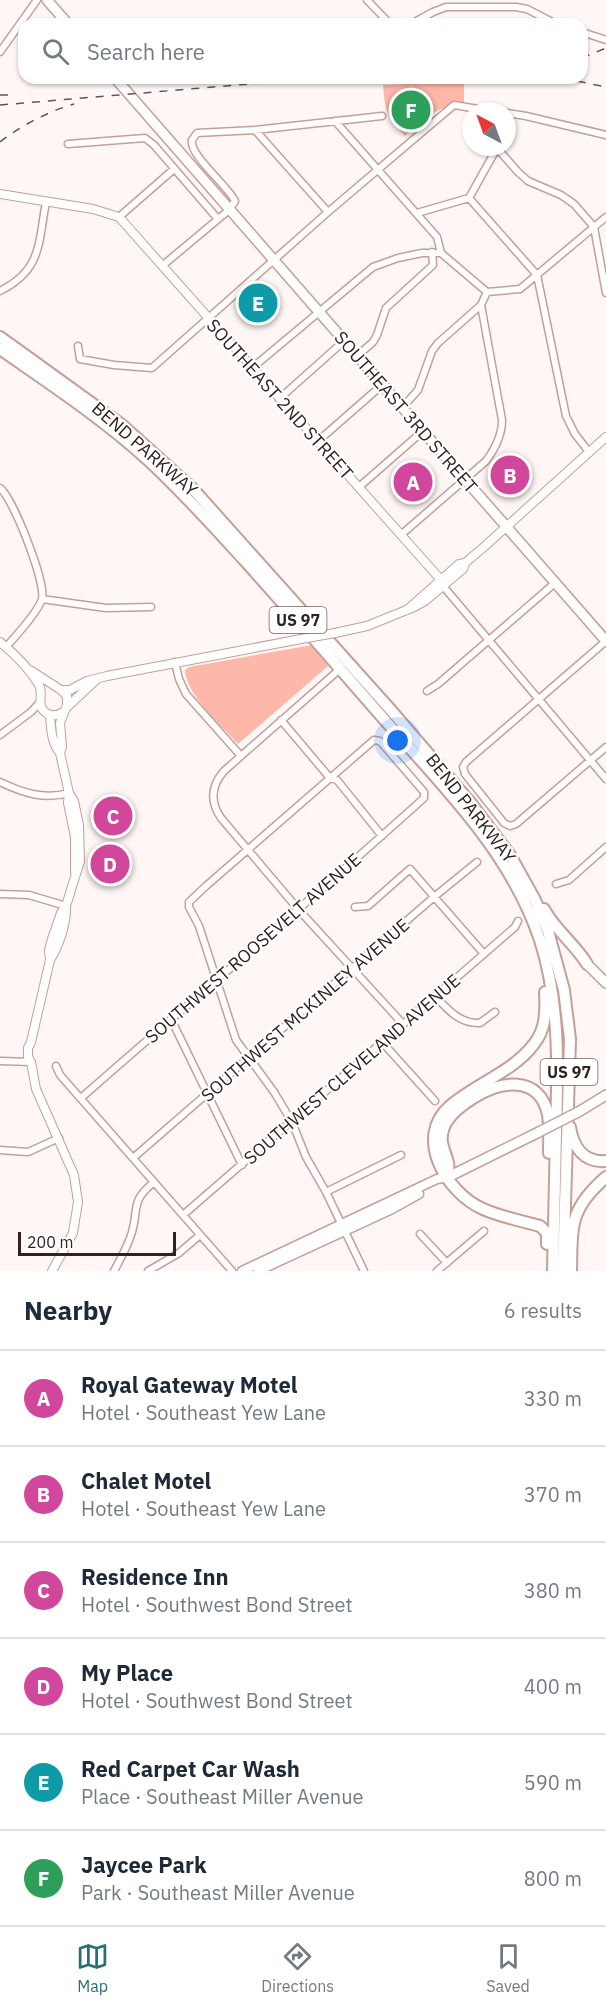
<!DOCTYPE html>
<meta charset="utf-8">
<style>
:root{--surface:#fff;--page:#f2f2f3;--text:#1f2937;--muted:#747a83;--line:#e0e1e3;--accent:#27716e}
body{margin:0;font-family:"IBM Plex Sans",sans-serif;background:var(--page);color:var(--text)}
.compass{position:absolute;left:462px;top:102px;width:54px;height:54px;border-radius:50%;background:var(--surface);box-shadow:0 2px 4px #0004;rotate:319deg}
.scale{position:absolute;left:18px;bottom:15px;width:158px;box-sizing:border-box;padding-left:6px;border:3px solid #30221f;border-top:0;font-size:16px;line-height:21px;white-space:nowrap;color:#30221f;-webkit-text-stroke:4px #fff;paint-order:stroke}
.you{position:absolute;left:398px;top:741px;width:21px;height:21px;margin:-15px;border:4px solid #fff;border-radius:50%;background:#1a73e8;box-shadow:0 0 0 9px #1a73e833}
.badge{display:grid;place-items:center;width:39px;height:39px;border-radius:50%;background:var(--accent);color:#fff;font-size:20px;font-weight:700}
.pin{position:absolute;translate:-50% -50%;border:3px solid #fff;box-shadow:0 2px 6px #0006}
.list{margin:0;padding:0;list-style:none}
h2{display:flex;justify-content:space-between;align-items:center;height:78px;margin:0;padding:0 24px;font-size:26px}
h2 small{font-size:20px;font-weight:400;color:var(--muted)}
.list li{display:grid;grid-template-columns:39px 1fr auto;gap:18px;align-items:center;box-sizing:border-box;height:96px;padding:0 24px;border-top:2px solid var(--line)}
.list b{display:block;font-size:22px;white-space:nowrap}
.list p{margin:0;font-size:20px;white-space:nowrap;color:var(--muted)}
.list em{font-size:20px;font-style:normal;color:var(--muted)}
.icon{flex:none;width:33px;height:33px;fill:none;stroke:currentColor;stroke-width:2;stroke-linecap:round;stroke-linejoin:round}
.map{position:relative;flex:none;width:606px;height:1271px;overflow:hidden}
.search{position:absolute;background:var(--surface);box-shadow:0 2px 4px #0004;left:18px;right:18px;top:18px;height:66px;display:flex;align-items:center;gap:15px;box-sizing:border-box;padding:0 21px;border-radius:18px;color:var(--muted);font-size:22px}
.sheet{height:654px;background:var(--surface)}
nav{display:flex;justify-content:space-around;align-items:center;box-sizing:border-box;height:84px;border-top:2px solid var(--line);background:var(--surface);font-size:16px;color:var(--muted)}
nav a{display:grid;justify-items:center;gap:3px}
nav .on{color:var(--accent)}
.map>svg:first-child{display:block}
.green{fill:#feb8aa}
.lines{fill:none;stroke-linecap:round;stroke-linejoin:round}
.minor-casing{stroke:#c59f98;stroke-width:9}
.tertiary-casing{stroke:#c59f98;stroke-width:10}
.secondary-casing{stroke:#c59f98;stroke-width:11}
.primary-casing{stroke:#c59f98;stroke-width:12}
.trunk-casing{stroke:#c59f98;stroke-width:14}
.minor{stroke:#fff;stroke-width:6}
.tertiary{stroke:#fff;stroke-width:8}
.secondary{stroke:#fff;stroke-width:8}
.primary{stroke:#fff;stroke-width:9}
.trunk{stroke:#fff;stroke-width:10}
.rail{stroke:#625553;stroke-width:1.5;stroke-dasharray:8 8;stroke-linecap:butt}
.tertiary-bridge-casing{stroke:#c59f98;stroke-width:10;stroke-linecap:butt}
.primary-bridge-casing{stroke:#c59f98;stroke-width:12;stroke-linecap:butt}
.tertiary-bridge{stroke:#fff;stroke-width:8}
.primary-bridge{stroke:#fff;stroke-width:9}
.labels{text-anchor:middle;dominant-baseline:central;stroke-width:4.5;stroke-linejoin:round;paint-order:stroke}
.shield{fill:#fff;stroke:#6e6462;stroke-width:1.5}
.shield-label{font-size:16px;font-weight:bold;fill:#30221f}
.street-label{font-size:18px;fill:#30221f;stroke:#fff}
</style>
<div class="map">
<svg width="606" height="1271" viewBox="0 0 606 1271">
<rect width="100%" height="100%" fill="#fff7f5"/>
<path class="green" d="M464,81V105C436,105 425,119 405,136C387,116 385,112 383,85Z
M312,645L328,666L238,744C221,725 186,695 185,670L189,667Z"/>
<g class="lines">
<g class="minor-casing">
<path id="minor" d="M367,0L390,24
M411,24L433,12L446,7H516L527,9L556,24
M582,32L606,40
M0,52L37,0
M507,113L526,116L606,135
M335,121L437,237L441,253
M255,130L328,212
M68,144L145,138L154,145L217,218
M496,147L518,172L528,181L561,195L574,204L594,227L606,293
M469,198L537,275L566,416L575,434L589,452
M417,213L469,198L497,148
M119,217L174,169
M162,266L229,210L235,201C227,185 189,155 192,140L197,133L255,130L382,116
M0,291C42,270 38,244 46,202
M78,346L80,359L114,365L152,368L328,212L454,105L490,111
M357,356L373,342L377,335L386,308L433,265L432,252
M252,368L373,267L398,258L422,253H441L487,292L520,289L606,217
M279,399L344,341
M402,408L418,390L432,351L438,343L481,305
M317,442L382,385
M359,487L423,431
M0,488C13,498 46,582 42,599C38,612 16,636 6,647
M402,534L486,461C495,449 502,436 502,420L481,305L487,292
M443,586L606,779
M42,599L106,608L151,607
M606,641L466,762L463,767L465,774L504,823L510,826L516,824L606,747
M175,662L179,679L186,694L241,756
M340,669L224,771C211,786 210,802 221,818L298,909L403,1024
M427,691L438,684L555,583
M281,720L330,778L337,780L382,836
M0,735L31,712L40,702
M0,782C23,793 44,800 69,793
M556,884L569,880L606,847
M0,894L29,895L66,906
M355,907L368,906L410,869L484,954
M435,996C448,1010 460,1024 480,1023L495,1012
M171,1019L242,1165
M382,1042L435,1101
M0,1061L31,1062
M56,1066L60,1075L232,1271
M81,1098C195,998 311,900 424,798V792L380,741L374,740L206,886L189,902V907L199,926L236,1040L274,1092L292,1122L306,1157L326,1192L364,1271
M0,1150L28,1152L59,1138
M133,1158L434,897L477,862
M326,1192L401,1155
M183,1215L515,927L518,921
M420,1234L447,1263
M114,1271C121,1258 128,1246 132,1232C139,1208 130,1202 154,1182
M148,1271L179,1253L200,1235
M437,1271L484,1231"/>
</g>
<g class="tertiary-casing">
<path id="tertiary" d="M0,194L93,209L119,217L441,580
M407,610L459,564L465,563L485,546L606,437
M335,633L367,626L414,607L425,601L463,569L465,563
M0,642C16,655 29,668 39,685C44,694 36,705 45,712C51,717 57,716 63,712
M30,670L61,690L67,696V705L60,723L62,747L60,753L69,793L74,801L79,825L80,861L66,906L61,913L52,939L49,950L50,960L31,1042L28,1048V1057L31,1062L36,1089L74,1175L78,1202L73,1233L52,1271
M61,690H70L87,681L107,676L301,639
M66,708L96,680
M50,715C51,728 51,742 60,753
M69,793L68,803L75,837V872
M50,960C59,946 67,922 66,906"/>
</g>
<g class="secondary-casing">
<path id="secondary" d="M242,1271L437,1179L448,1177
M258,1271L392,1209L419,1194"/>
</g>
<g class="primary-casing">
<path id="primary" d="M47,0L68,24
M115,78L606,641
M587,964L606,983
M580,1111L606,1095
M448,1177L539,1132"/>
</g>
<g class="trunk-casing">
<path id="trunk" d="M0,337L122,425L193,489L389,708L470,802L510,855L535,900L548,931L564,990L570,1039L563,1271
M0,349C50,384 102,418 147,459C182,491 214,527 246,562C292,613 337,665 382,717C442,785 511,852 540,940C560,1002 558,1069 556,1133C555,1179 554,1225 553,1271
M544,909C555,930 575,944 587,964
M545,992C546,1011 546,1029 534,1044C513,1072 475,1084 450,1106C413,1138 447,1193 483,1209C501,1217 522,1221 540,1226L547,1233V1244
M570,1127C573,1147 584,1163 606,1161
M448,1177C448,1173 449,1167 448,1163C445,1149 438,1143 444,1127C449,1114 462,1105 473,1098C499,1081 540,1074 548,1115C550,1127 549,1141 549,1153
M571,1271C572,1226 569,1209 606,1177"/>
</g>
<use href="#minor" class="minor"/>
<use href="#tertiary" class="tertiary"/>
<use href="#secondary" class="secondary"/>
<use href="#primary" class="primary"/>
<use href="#trunk" class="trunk"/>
<path class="rail" d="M582,58L606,48
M562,78L606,87
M0,95H8
M0,105L320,78
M0,142C22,125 47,112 74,104"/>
<g class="tertiary-bridge-casing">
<path id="tertiary-bridge" d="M301,639L335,633"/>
</g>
<g class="primary-bridge-casing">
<path id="primary-bridge" d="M539,1132L580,1111"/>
</g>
<use href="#tertiary-bridge" class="tertiary-bridge"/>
<use href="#primary-bridge" class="primary-bridge"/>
</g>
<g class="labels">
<g class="shield">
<rect x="269.5" y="607" width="57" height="26" rx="4.5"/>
<rect x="540.5" y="1059" width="57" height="26" rx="4.5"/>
</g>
<g class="shield-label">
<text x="298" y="620">US 97</text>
<text x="569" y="1072">US 97</text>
</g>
<g class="street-label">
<text transform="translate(280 399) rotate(48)">SOUTHEAST 2ND STREET</text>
<text transform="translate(406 412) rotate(49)">SOUTHEAST 3RD STREET</text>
<text transform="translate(145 449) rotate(41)">BEND PARKWAY</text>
<text transform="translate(471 808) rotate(52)">BEND PARKWAY</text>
<text transform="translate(253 948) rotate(-41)">SOUTHWEST ROOSEVELT AVENUE</text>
<text transform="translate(305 1010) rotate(-41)">SOUTHWEST MCKINLEY AVENUE</text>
<text transform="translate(352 1069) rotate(-41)">SOUTHWEST CLEVELAND AVENUE</text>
</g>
</g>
</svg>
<svg class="compass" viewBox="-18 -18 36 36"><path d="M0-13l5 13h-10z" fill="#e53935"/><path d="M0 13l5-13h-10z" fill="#747a83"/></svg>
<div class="scale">200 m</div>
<div class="you"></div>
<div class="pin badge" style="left:413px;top:482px;background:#d1479c">A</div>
<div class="pin badge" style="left:510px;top:475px;background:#d1479c">B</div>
<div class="pin badge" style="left:113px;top:816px;background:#d1479c">C</div>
<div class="pin badge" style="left:110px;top:864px;background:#d1479c">D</div>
<div class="pin badge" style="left:258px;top:303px;background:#0f9aa8">E</div>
<div class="pin badge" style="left:411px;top:110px;background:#2e9e5b">F</div>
<div class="search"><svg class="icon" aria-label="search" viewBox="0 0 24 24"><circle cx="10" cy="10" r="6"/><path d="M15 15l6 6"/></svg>Search here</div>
</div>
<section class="sheet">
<h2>Nearby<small>6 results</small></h2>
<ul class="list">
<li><span class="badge" style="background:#d1479c">A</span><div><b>Royal Gateway Motel</b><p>Hotel · Southeast Yew Lane</p></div><em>330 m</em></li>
<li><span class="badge" style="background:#d1479c">B</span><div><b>Chalet Motel</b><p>Hotel · Southeast Yew Lane</p></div><em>370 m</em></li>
<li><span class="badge" style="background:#d1479c">C</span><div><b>Residence Inn</b><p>Hotel · Southwest Bond Street</p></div><em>380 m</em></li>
<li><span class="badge" style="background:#d1479c">D</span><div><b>My Place</b><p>Hotel · Southwest Bond Street</p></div><em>400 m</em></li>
<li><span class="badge" style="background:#0f9aa8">E</span><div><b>Red Carpet Car Wash</b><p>Place · Southeast Miller Avenue</p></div><em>590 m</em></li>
<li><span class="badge" style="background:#2e9e5b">F</span><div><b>Jaycee Park</b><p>Park · Southeast Miller Avenue</p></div><em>800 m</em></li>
</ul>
</section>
<nav>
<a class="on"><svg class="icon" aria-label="map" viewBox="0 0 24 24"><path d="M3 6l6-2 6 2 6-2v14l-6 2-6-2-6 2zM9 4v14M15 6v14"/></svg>Map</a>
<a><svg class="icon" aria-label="directions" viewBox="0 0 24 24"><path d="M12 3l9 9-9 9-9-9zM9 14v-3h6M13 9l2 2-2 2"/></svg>Directions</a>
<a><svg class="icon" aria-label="saved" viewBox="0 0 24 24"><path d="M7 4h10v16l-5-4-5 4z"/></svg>Saved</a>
</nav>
